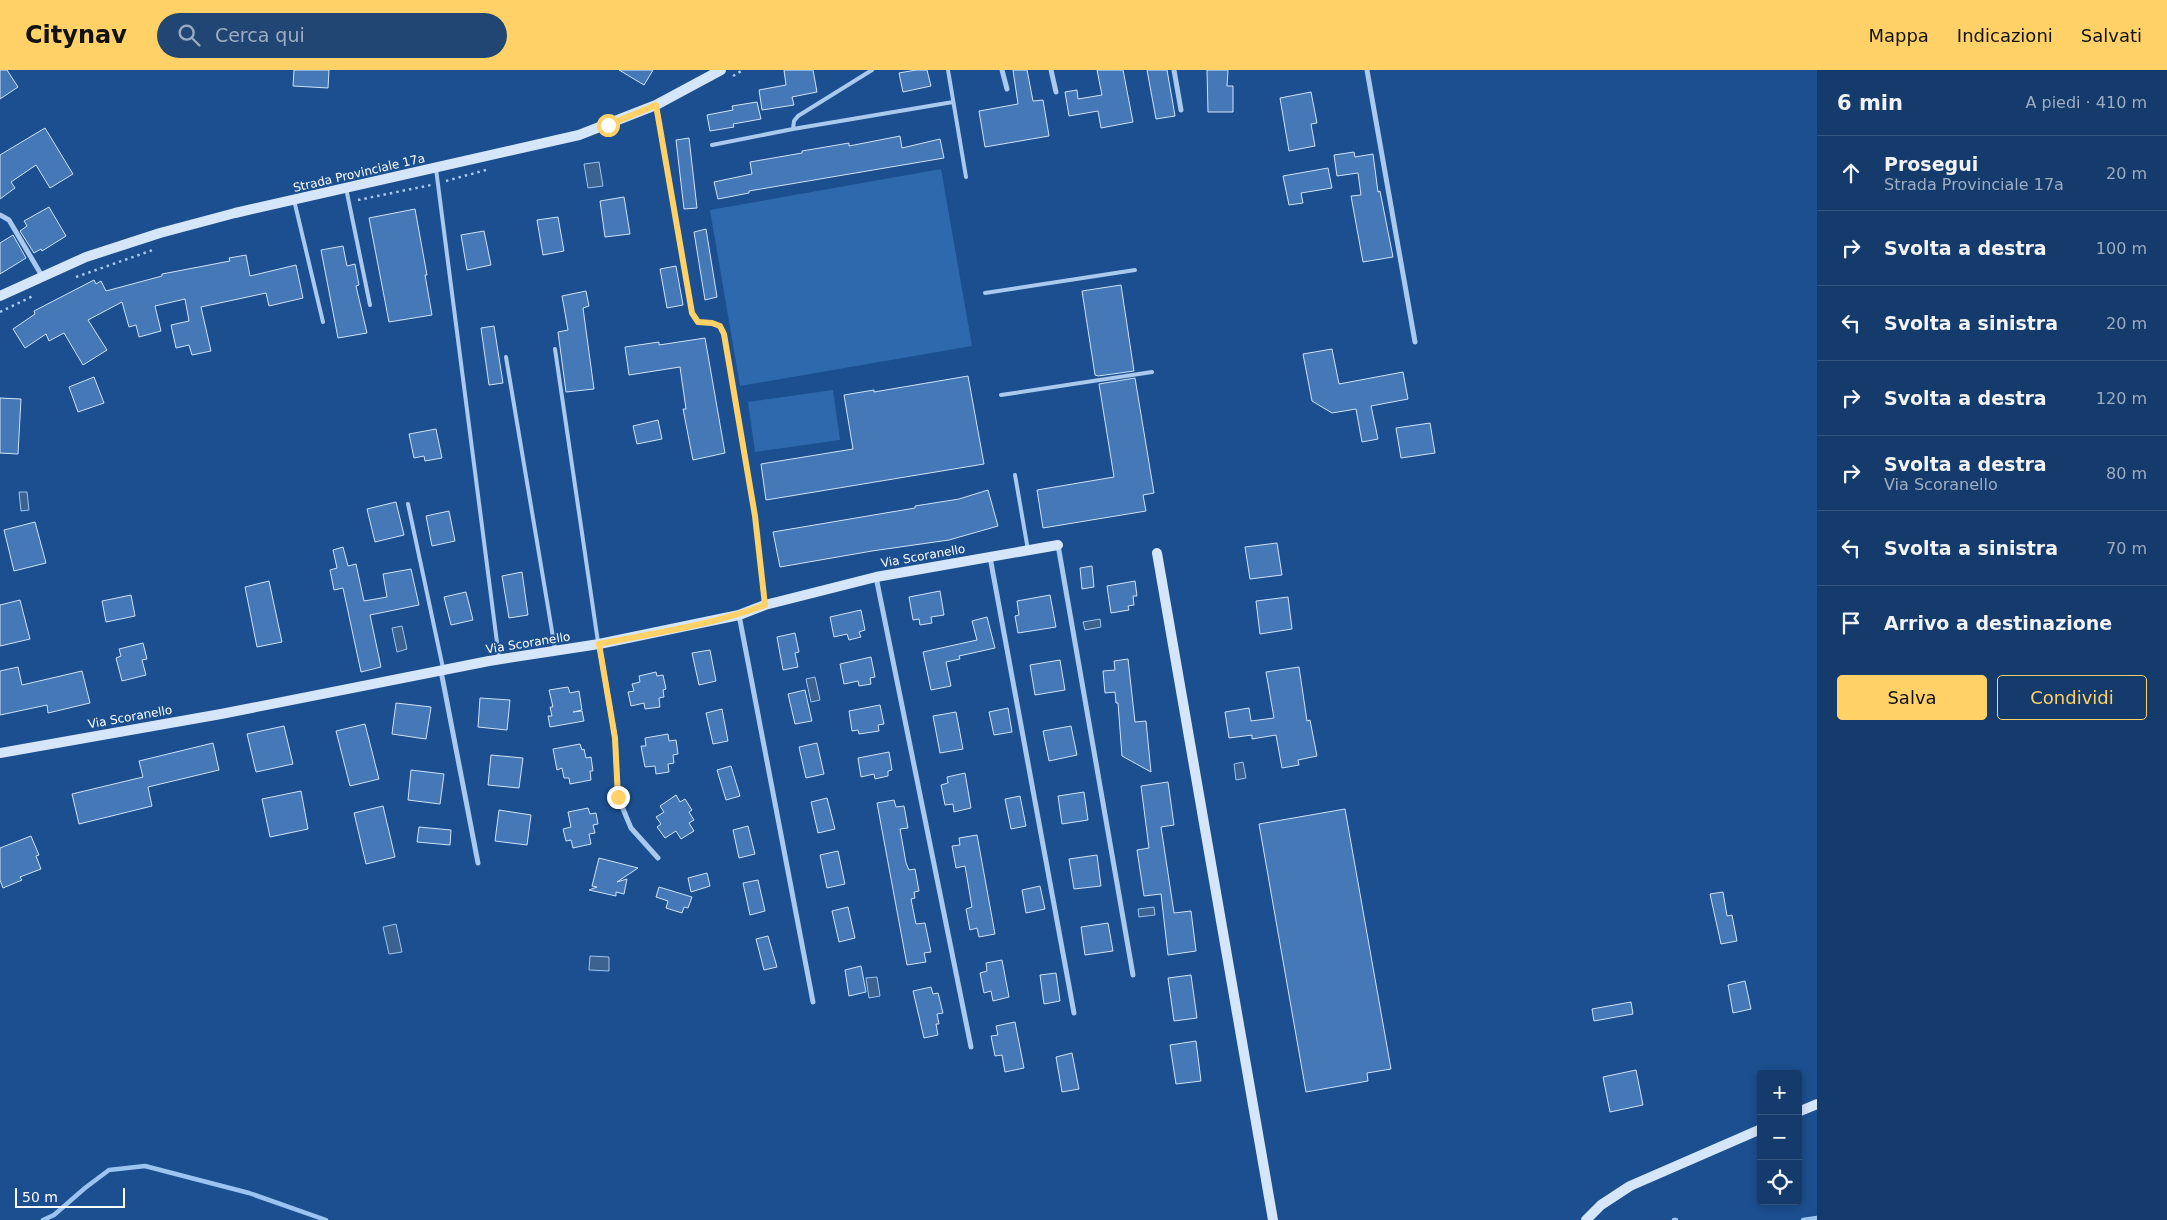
<!DOCTYPE html>
<html lang="it">
<meta charset="utf-8">
<style>
:root{--surface:#143b6b;--page:#214673;--text:#f1f3f6;--muted:#9dadc1;--line:#33557e;--accent:#ffd166}
body{margin:0;font-family:"DejaVu Sans",sans-serif;background:var(--page);color:var(--text)}
.controls{position:absolute;right:15px;bottom:15px;display:grid;overflow:hidden;border-radius:5px;box-shadow:0 2px 8px #0003}
.controls button{width:45px;height:45px;display:grid;place-items:center;padding:0;border:0;border-bottom:1px solid var(--line);background:var(--surface);color:var(--text);font:25px sans-serif}
.scale{position:absolute;left:15px;bottom:12px;width:110px;box-sizing:border-box;padding-left:5px;border:2px solid #fff;border-top:0;font-size:14px;line-height:18px;white-space:nowrap;color:#fff;-webkit-text-stroke:4px #1b4f8f;paint-order:stroke}
.stop{position:absolute;width:15px;height:15px;margin:-11px;border:4px solid #ffd166;border-radius:50%;background:#fff}
.stop.end{background:#ffd166;border-color:#fff;box-shadow:0 1px 5px #0008}
.list{margin:0;padding:0;list-style:none}
h2{display:flex;justify-content:space-between;align-items:center;height:65px;margin:0;padding:0 20px;font-size:21px}
h2 small{font-size:16px;font-weight:400;color:var(--muted)}
.list li{display:grid;grid-template-columns:32px 1fr auto;gap:15px;align-items:center;box-sizing:border-box;height:75px;padding:0 20px;border-top:1px solid var(--line)}
.list b{display:block;font-size:19px;white-space:nowrap}
.list p{margin:0;font-size:16px;white-space:nowrap;color:var(--muted)}
.list em{font-size:16px;font-style:normal;color:var(--muted)}
.actions{display:flex;gap:10px;padding:15px 20px}
.actions a{flex:1;padding:11px 0;border:1px solid var(--accent);border-radius:5px;text-align:center;font-size:18px;color:var(--accent)}
.actions .main{background:var(--accent);color:#111}
.icon{flex:none;width:28px;height:28px;fill:none;stroke:currentColor;stroke-width:2;stroke-linecap:round;stroke-linejoin:round}
.map{position:relative;flex:none;width:1817px;height:1150px;overflow:hidden}
header{display:flex;align-items:center;gap:30px;box-sizing:border-box;height:70px;padding:0 25px;background:var(--accent);color:#111}
header strong{font-size:24px}
nav{display:flex;gap:28px;margin-inline-start:auto;font-size:18px}
.search{width:350px;height:45px;background:var(--page);display:flex;align-items:center;gap:12px;box-sizing:border-box;padding:0 18px;border-radius:28px;color:var(--muted);font-size:19px}
main{display:flex}
aside{flex:1;background:var(--surface)}
.map>svg:first-child{display:block}
.green{fill:#2e69ad}
.water{fill:#3c6290;stroke:#9cc4f0}
.lines{fill:none;stroke-linecap:round;stroke-linejoin:round}
.stream{stroke:#9cc4f0;stroke-width:4.5}
.building{fill:#4478b7;stroke:#cfe3fa}
.path{stroke:#a9c9ee;stroke-width:2.5;stroke-dasharray:2.5 4;stroke-linecap:butt}
.lane{stroke:#a9c9ee;stroke-width:4}
.street{stroke:#a9c9ee;stroke-width:5}
.secondary{stroke:#d6e6fa;stroke-width:10}
.route{stroke:#ffd166;stroke-width:6}
.labels{text-anchor:middle;dominant-baseline:central;stroke-width:4;stroke-linejoin:round;paint-order:stroke}
.street-label{font-size:12px;fill:#fff;stroke:#1b4f8f}
</style>
<header>
<strong>Citynav</strong>
<div class="search"><svg class="icon" aria-label="search" viewBox="0 0 24 24"><circle cx="10" cy="10" r="6"/><path d="M15 15l6 6"/></svg>Cerca qui</div>
<nav><a>Mappa</a><a>Indicazioni</a><a>Salvati</a></nav>
</header>
<main>
<div class="map">
<svg width="1817" height="1150" viewBox="0 0 1817 1150">
<rect width="100%" height="100%" fill="#1b4f8f"/>
<path class="green" d="M941,99L972,276L740,316L710,140Z
M833,320L840,370L755,382L748,332Z"/>
<path class="water" d="M599,92L603,116L588,118L584,94Z
M19,422H27L29,440L21,441Z
M1100,549L1101,557L1085,560L1083,552Z
M402,556L407,579L397,582L392,558Z
M815,607L820,630L811,632L806,609Z
M1243,692L1246,708L1236,710L1234,694Z
M1154,837L1155,845L1139,847L1138,839Z
M396,854L402,882L389,884L383,857Z
M590,886L609,887V901L589,900Z
M877,907L880,926L869,928L866,908Z"/>
<g class="lines">
<path class="stream" d="M43,1150L54,1145L85,1118L109,1100L145,1096L249,1123L326,1150
M1674,1150H1676
M1803,1150L1817,1148"/>
</g>
<path class="building" d="M0,0H7L18,17L0,29Z
M294,0H329L328,18L293,16Z
M619,0H653L644,15Z
M784,0H813L817,22L792,27L794,35L762,40L759,20L786,15Z
M916,0H927L931,16L903,22L899,3Z
M1013,0H1027L1033,31L1043,30L1049,66L985,77L979,41L1018,34Z
M1097,0H1123L1133,52L1101,58L1098,41L1069,46L1065,22L1077,20L1078,29L1102,25Z
M1147,0H1167L1175,46L1156,49Z
M1207,0H1228L1227,16H1233V42H1208Z
M1311,22L1317,53L1311,54L1315,76L1289,81L1280,28Z
M757,32L761,49L733,54L734,57L710,61L707,45L733,40L732,36Z
M45,58L73,104L50,118L36,95L11,112L15,118L0,129V85Z
M900,66L902,78L940,69L944,88L749,121V123L718,129L714,112L752,104L750,92L802,83V81L849,73V76Z
M689,68L697,138L684,139L676,70Z
M1354,82L1355,87L1373,84L1378,122L1380,121L1393,187L1363,192L1351,126L1361,125L1358,103L1337,106L1334,85Z
M1328,98L1332,118L1301,123L1303,133L1289,135L1283,106Z
M624,127L630,164L605,167L600,131Z
M49,137L66,166L42,181L41,179L34,183L20,161L27,156L24,151Z
M415,139L427,205H425L432,245L389,252L369,148Z
M558,147L564,181L543,185L537,150Z
M706,159L717,227L705,230L694,162Z
M484,161L491,195L467,200L461,165Z
M13,165L26,188L0,204V173Z
M343,176L347,196L355,194L359,215L356,216L367,263L338,268L321,180Z
M246,185L250,206L296,195L303,228L269,236L266,223L201,237L211,281L192,285L189,275L176,278L171,255L189,251L185,229L155,236L161,261L139,267L136,255L129,257L122,232L88,250L107,280L83,295L64,263L49,271L46,264L25,278L13,259L35,244L34,241L94,210L96,214L101,211L106,221L162,206V204L230,191L229,188Z
M676,196L683,235L667,238L660,199Z
M1121,215L1134,301L1098,306L1095,305L1082,221Z
M586,221L589,236L583,238L594,319L566,322L558,262L568,260L562,226Z
M494,256L503,313L489,315L481,258Z
M705,268L725,383L693,390L683,339H686L680,297L629,305L625,277L659,272V275Z
M1332,279L1339,314L1403,302L1408,329L1371,336L1378,369L1362,372L1356,339L1332,343L1312,331L1303,284Z
M968,306L984,394L766,430L761,394L853,379L844,325L874,320V322Z
M94,307L104,333L78,342L69,317Z
M1135,308L1154,423L1143,425L1146,441L1043,458L1037,420L1114,407L1099,314Z
M0,328L21,329L18,384L0,383Z
M658,350L662,369L637,374L633,356Z
M1430,353L1435,383L1401,388L1396,358Z
M436,359L442,388L425,391L424,386L414,388L409,364Z
M988,420L998,456L949,470L872,481L780,497L773,462L915,438V436L959,429Z
M396,432L404,465L375,472L367,439Z
M449,441L455,471L432,476L426,446Z
M35,452L46,493L14,501L4,460Z
M1277,473L1282,505L1250,509L1245,477Z
M343,477L348,496L356,494L364,531L387,527L383,504L411,499L419,535L370,545L381,597L361,602L343,518L334,520L330,500L337,498L333,480Z
M1092,496L1094,517L1082,519L1080,498Z
M522,502L528,545L509,548L502,506Z
M269,511L282,572L257,577L245,517Z
M1135,511L1137,526H1133L1134,535L1128,536L1129,540L1111,543L1107,516Z
M940,521L944,545L931,547L932,553L920,555L919,549L913,550L909,527Z
M466,522L473,550L451,555L444,527Z
M131,525L135,546L106,552L102,531Z
M1050,525L1056,557L1018,563L1015,546L1019,545L1017,531Z
M1288,527L1292,559L1260,564L1256,531Z
M20,530L30,569L0,576V535Z
M861,540L865,560L859,562L861,567L849,570L847,564L834,567L830,547Z
M987,547L995,578L959,586L960,589L946,592L951,616L931,620L923,582L977,570L972,551Z
M795,563L799,582L795,583L798,597L783,600L777,567Z
M143,573L147,589L142,590L146,605L122,611L116,588L121,586L119,579Z
M710,580L716,611L699,615L692,583Z
M871,587L875,607L870,608L871,614L859,616L858,611L844,614L840,594Z
M1128,589L1135,652L1146,651L1151,702L1122,686L1118,633H1116L1115,622L1105,623L1103,601L1115,600L1114,591Z
M1060,590L1065,620L1035,625L1030,595Z
M18,597L22,615L82,601L90,633L48,643L47,635L0,645V601Z
M1299,597L1307,651L1310,650L1317,686L1298,690L1299,695L1282,698L1276,665L1252,669V665L1229,668L1225,642L1249,638L1251,651L1274,648L1266,602Z
M656,602L657,606L663,605L666,619L663,620L664,627L659,628L660,637L645,639L644,633L631,636L628,622L634,621L632,614L640,612L639,606Z
M568,617L570,623L579,621L582,640L573,642L582,641L584,651L550,657L548,646H552L550,637H553L549,620Z
M805,620L812,651L795,654L788,624Z
M480,628L510,630L507,660L478,657Z
M396,633L431,637L426,669L392,664Z
M880,635L884,654L878,655L879,661L859,664L858,660L852,661L849,641Z
M1008,638L1012,662L994,665L989,642Z
M722,639L728,671L713,674L706,643Z
M956,642L963,679L940,683L933,646Z
M365,654L379,709L350,716L336,661Z
M284,656L293,694L256,702L247,664Z
M1071,656L1077,685L1049,691L1043,661Z
M668,664L669,671L676,670L678,684L673,685L674,693L668,694L669,702L656,704L655,696L645,697L641,676H646L645,668Z
M213,673L219,700L148,717L152,736L79,754L72,724L143,707L139,691Z
M817,673L824,704L806,708L799,677Z
M580,674L582,680L584,679L586,688L591,687L593,701H590L591,710L570,714L569,708H564L562,698L557,700L553,679Z
M889,682L892,700L888,701V706L875,709L874,704L861,707L858,688Z
M491,685L523,688L519,718L488,715Z
M731,696L740,726L726,730L717,700Z
M411,700L444,704L440,734L408,730Z
M965,703L971,738L954,742L953,734L945,735L941,715L948,713L947,707Z
M1168,712L1174,755L1161,757L1174,843L1191,841L1196,881L1168,885L1161,824L1144,826L1137,780L1149,778L1141,716Z
M301,721L308,759L270,767L262,729Z
M1084,722L1088,750L1062,754L1058,726Z
M676,725L680,732L685,729L692,740L689,742L694,750L689,753L694,761L681,769L676,761L665,768L657,757L661,754L656,747L664,742L660,736Z
M1020,726L1026,756L1011,759L1005,729Z
M827,728L835,759L818,763L811,732Z
M894,730L896,737L904,736L908,758L900,759L906,793L909,800L915,799L919,821L914,822L915,828L911,829L916,854L925,853L931,882L924,883L926,892L907,895L877,733Z
M383,736L395,787L366,794L354,743Z
M588,738L590,744L596,743L598,754L593,755L595,763L589,764L591,774L573,778L571,770L566,771L563,759L571,757L568,742Z
M1345,739L1391,999L1367,1003L1368,1011L1306,1022L1259,754Z
M499,740L531,745L527,775L495,771Z
M748,756L755,784L739,788L733,760Z
M419,757L451,760L450,775L417,772Z
M977,765L995,864L979,867L977,858L970,860L966,839L972,837L965,796L956,798L952,776L960,775L959,768Z
M31,766L39,785L36,786L41,799L20,807L22,810L3,818L0,810V778Z
M838,781L845,814L827,818L820,785Z
M1097,785L1101,816L1074,819L1069,789Z
M599,788L638,798L617,812L627,809L624,824L616,822V826L589,820L597,817L592,816Z
M707,803L710,816L691,822L688,808Z
M758,810L765,841L750,845L743,813Z
M1040,816L1045,839L1026,843L1022,820Z
M659,817L692,827L688,838L684,837L682,843L666,838L668,831L656,827Z
M1723,822L1727,846L1732,845L1737,871L1721,874L1710,824Z
M848,837L855,868L839,872L832,841Z
M1108,853L1113,881L1085,885L1081,857Z
M768,866L777,897L764,900L756,869Z
M1002,890L1009,927L993,931L991,921L984,923L980,903L987,901L986,893Z
M861,896L866,922L849,926L845,900Z
M1056,903L1060,931L1044,934L1040,905Z
M1191,905L1197,948L1174,951L1168,908Z
M1745,911L1751,939L1733,943L1728,915Z
M931,917L933,924L938,923L943,943L937,944L939,954H936L938,965L924,968L913,921Z
M1631,932L1633,944L1594,951L1592,939Z
M1015,952L1024,998L1005,1002L1002,985L995,986L991,966L998,965L996,956Z
M1196,971L1201,1011L1176,1014L1170,975Z
M1072,983L1079,1019L1062,1022L1056,987Z
M1636,1000L1643,1035L1610,1042L1603,1007Z"/>
<g class="lines">
<path class="path" d="M733,6L743,0
M446,111L486,100
M358,130L431,115
M76,207L153,180
M0,242L35,225"/>
<path class="lane" d="M872,0L798,46L794,51L793,59L953,32
M948,0L966,107
M656,36L692,243L698,252L712,253L720,256L724,264L755,446L765,533
M712,75L793,59
M436,99L499,588
M346,118L370,235
M294,130L323,252
M985,223L1135,200
M555,279L598,572
M506,287L555,579
M1001,325L1152,302
M1015,405L1028,480
M408,434L443,598"/>
<path class="street" d="M1002,0L1007,19
M1051,0L1056,22
M1174,0L1181,40
M1367,0L1415,272
M0,145L9,150L42,206
M1058,475L1133,905
M990,487L1074,943
M876,507L971,977
M739,545L813,932
M599,574L615,668L618,727L631,758L658,788
M441,601L478,793"/>
<path class="secondary" d="M0,226L86,187L160,163L235,143L579,65L656,35L721,0
M1157,483L1273,1150
M0,683L221,644L489,591L599,574L739,545L765,535L876,507L1058,475
M1798,1042L1817,1034
M1586,1150L1601,1135L1630,1116L1761,1059"/>
</g>
<g class="lines">
<path class="route" d="M608,55L656,35L692,243L698,252L712,253L720,256L724,264L755,446L765,535C712,555 654,563 599,574L615,668L618,727"/>
</g>
<g class="labels">
<g class="street-label">
<text transform="translate(359 103) rotate(-13)">Strada Provinciale 17a</text>
<text transform="translate(923 486) rotate(-10)">Via Scoranello</text>
<text transform="translate(528 573) rotate(-9)">Via Scoranello</text>
<text transform="translate(130 647) rotate(-10)">Via Scoranello</text>
</g>
</g>
</svg>
<div class="controls">
<button>+</button>
<button>−</button>
<button><svg class="icon" aria-label="locate" viewBox="0 0 24 24"><circle cx="12" cy="12" r="6"/><path d="M12 2v4M12 18v4M2 12h4M18 12h4"/></svg></button>
</div>
<div class="scale">50 m</div>
<div class="stop" style="left:608px;top:55px"></div>
<div class="stop end" style="left:618px;top:727px"></div>
</div>
<aside>
<h2>6 min<small>A piedi · 410 m</small></h2>
<ul class="list">
<li><svg class="icon" aria-label="ahead" viewBox="0 0 24 24"><path d="M12 20V5M6 11l6-6 6 6"/></svg><div><b>Prosegui</b><p>Strada Provinciale 17a</p></div><em>20 m</em></li>
<li><svg class="icon" aria-label="right" viewBox="0 0 24 24"><path d="M7 20v-9h11M14 6l5 5-5 5"/></svg><div><b>Svolta a destra</b></div><em>100 m</em></li>
<li><svg class="icon" aria-label="left" viewBox="0 0 24 24"><path d="M17 20v-9H6M10 6l-5 5 5 5"/></svg><div><b>Svolta a sinistra</b></div><em>20 m</em></li>
<li><svg class="icon" aria-label="right" viewBox="0 0 24 24"><path d="M7 20v-9h11M14 6l5 5-5 5"/></svg><div><b>Svolta a destra</b></div><em>120 m</em></li>
<li><svg class="icon" aria-label="right" viewBox="0 0 24 24"><path d="M7 20v-9h11M14 6l5 5-5 5"/></svg><div><b>Svolta a destra</b><p>Via Scoranello</p></div><em>80 m</em></li>
<li><svg class="icon" aria-label="left" viewBox="0 0 24 24"><path d="M17 20v-9H6M10 6l-5 5 5 5"/></svg><div><b>Svolta a sinistra</b></div><em>70 m</em></li>
<li><svg class="icon" aria-label="arrive" viewBox="0 0 24 24"><path d="M6 21V4h12l-3 4 3 4H6"/></svg><div><b>Arrivo a destinazione</b></div></li>
</ul>
<div class="actions"><a class="main">Salva</a><a>Condividi</a></div>
</aside>
</main>
